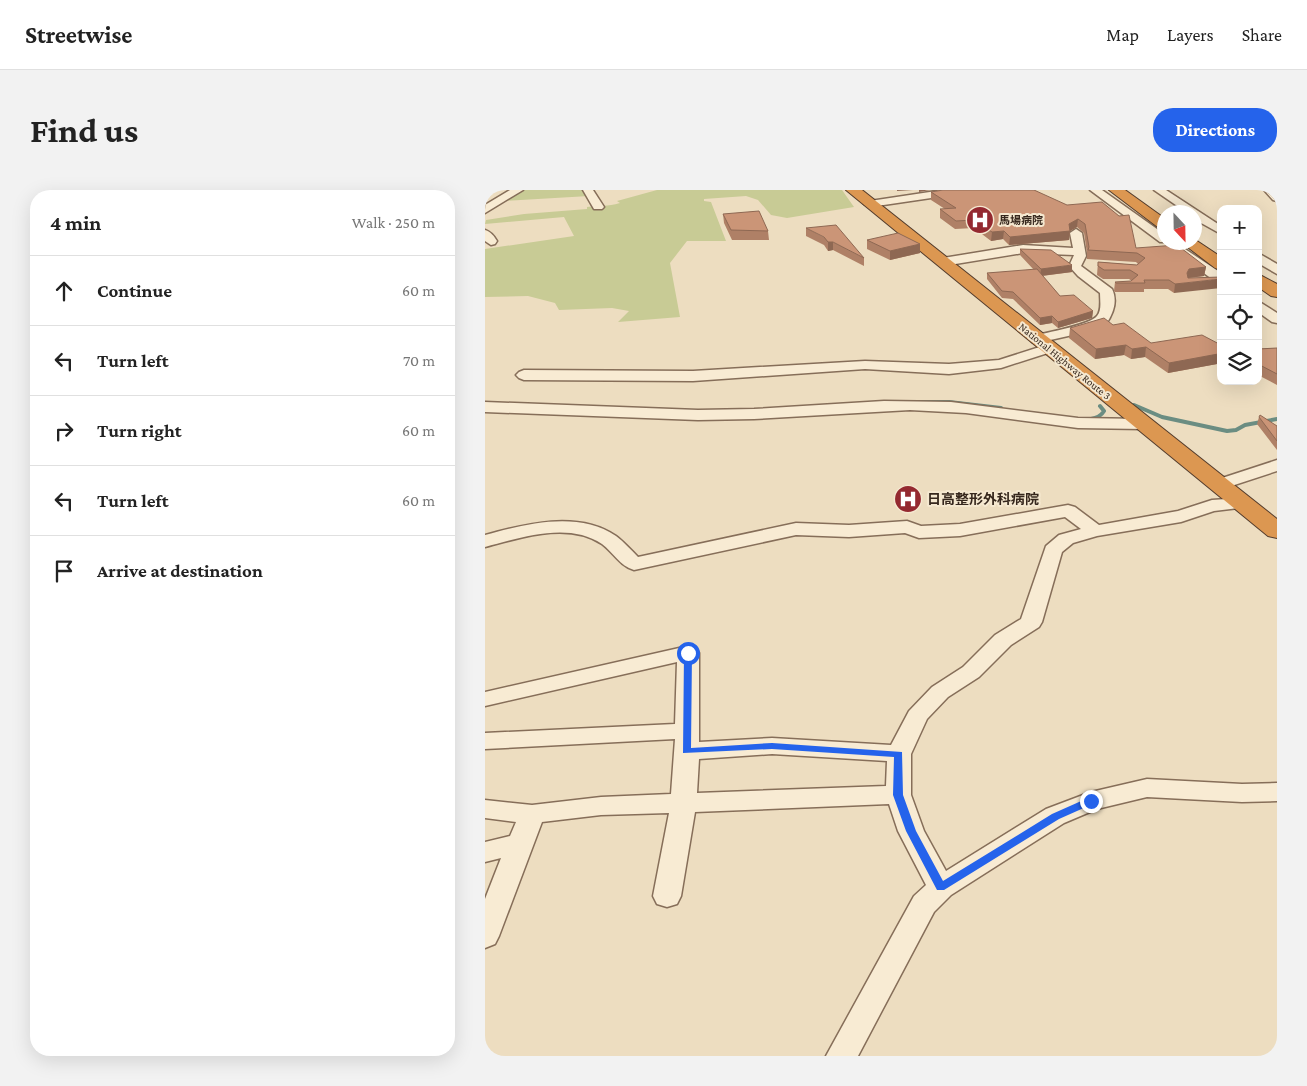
<!DOCTYPE html>
<meta charset="utf-8">
<style>
:root{--surface:#fff;--page:#f2f2f2;--text:#222;--muted:#767676;--line:#e0e0e0;--accent:#2563eb}
body{margin:0;font-family:"Crimson Pro","Noto Sans JP",serif;background:var(--page);color:var(--text)}
.controls{position:absolute;right:15px;top:15px;display:grid;overflow:hidden;border-radius:10px;box-shadow:0 5px 20px #0002}
.controls button{width:45px;height:45px;display:grid;place-items:center;padding:0;border:0;border-bottom:1px solid var(--line);background:var(--surface);color:var(--text);font:25px sans-serif}
.compass{position:absolute;left:672px;top:15px;width:45px;height:45px;border-radius:50%;background:var(--surface);box-shadow:0 5px 20px #0002;rotate:158deg}
.stop{position:absolute;width:15px;height:15px;margin:-11px;border:4px solid #2563eb;border-radius:50%;background:#fff}
.stop.end{background:#2563eb;border-color:#fff;box-shadow:0 1px 5px #0008}
.list{margin:0;padding:0;list-style:none}
h2{display:flex;justify-content:space-between;align-items:center;height:65px;margin:0;padding:0 20px;font-size:21px}
h2 small{font-size:16px;font-weight:400;color:var(--muted)}
.list li{display:grid;grid-template-columns:32px 1fr auto;gap:15px;align-items:center;box-sizing:border-box;height:70px;padding:0 20px;border-top:1px solid var(--line)}
.list b{display:block;font-size:19px;white-space:nowrap}
.list em{font-size:16px;font-style:normal;color:var(--muted)}
.icon{flex:none;width:28px;height:28px;fill:none;stroke:currentColor;stroke-width:2;stroke-linecap:round;stroke-linejoin:round}
.map{position:relative;flex:none;width:792px;height:866px;overflow:hidden;border-radius:20px}
header{display:flex;align-items:center;gap:30px;box-sizing:border-box;height:70px;padding:0 25px;background:var(--surface);border-bottom:1px solid var(--line)}
header strong{font-size:24px}
nav{display:flex;gap:28px;margin-inline-start:auto;font-size:18px}
.intro{display:flex;align-items:center;justify-content:space-between;box-sizing:border-box;height:120px;padding:0 30px}
h1{margin:0;font-size:35px}
.button{padding:12px 22px;border-radius:20px;background:var(--accent);color:#fff;font-size:18px;font-weight:700}
main{display:flex;gap:30px;padding:0 30px}
aside{flex:1;background:var(--surface);border-radius:20px;box-shadow:0 5px 20px #0002}
.map>svg:first-child{display:block}
.green{fill:#c8cb95}
.lines{fill:none;stroke-linecap:round;stroke-linejoin:round}
.stream{stroke:#6b8d82;stroke-width:4}
.minor-casing{stroke:#866e59;stroke-width:3}
.highway-casing{stroke:#543d2d;stroke-width:2}
.minor{fill:#f8ebd3;fill-rule:evenodd}
.highway{fill:#dc9751;fill-rule:evenodd}
.wall{fill:#af8066}
.shaded-wall{fill:#8e6853}
.building{fill:#cb9577;stroke:#8e6853}
.route{fill:#2563eb}
.labels{text-anchor:middle;dominant-baseline:central;stroke-width:4;stroke-linejoin:round;paint-order:stroke}
.far-poi-label{font-size:11px;font-weight:bold;fill:#36271d;stroke:#f5e8d0;text-anchor:start}
.far-street-label{font-size:11px;fill:#36271d;stroke:#f5e8d0}
.poi-label{font-size:14px;font-weight:bold;fill:#36271d;stroke:#f5e8d0;text-anchor:start}
</style>
<header>
<strong>Streetwise</strong>
<nav><a>Map</a><a>Layers</a><a>Share</a></nav>
</header>
<div class="intro"><h1>Find us</h1><a class="button">Directions</a></div>
<main>
<aside>
<h2>4 min<small>Walk · 250 m</small></h2>
<ul class="list">
<li><svg class="icon" aria-label="ahead" viewBox="0 0 24 24"><path d="M12 20V5M6 11l6-6 6 6"/></svg><div><b>Continue</b></div><em>60 m</em></li>
<li><svg class="icon" aria-label="left" viewBox="0 0 24 24"><path d="M17 20v-9H6M10 6l-5 5 5 5"/></svg><div><b>Turn left</b></div><em>70 m</em></li>
<li><svg class="icon" aria-label="right" viewBox="0 0 24 24"><path d="M7 20v-9h11M14 6l5 5-5 5"/></svg><div><b>Turn right</b></div><em>60 m</em></li>
<li><svg class="icon" aria-label="left" viewBox="0 0 24 24"><path d="M17 20v-9H6M10 6l-5 5 5 5"/></svg><div><b>Turn left</b></div><em>60 m</em></li>
<li><svg class="icon" aria-label="arrive" viewBox="0 0 24 24"><path d="M6 21V4h12l-3 4 3 4H6"/></svg><div><b>Arrive at destination</b></div></li>
</ul>
</aside>
<div class="map">
<svg width="792" height="866" viewBox="0 0 792 866">
<rect width="100%" height="100%" fill="#edddc0"/>
<path class="green" d="M39,0H100L104,6L17,11Z
M172,0H357L369,17L302,28L286,25L273,10L261,6L219,9V11L226,12L241,51H202L185,73L195,127L133,132L144,121L127,118L74,120L70,113L43,106L0,107V59L89,46L79,27L0,34L1,30L39,24L102,19V17C115,15 122,17 135,13L132,11Z"/>
<g class="lines">
<path class="stream" d="M413,212H464L516,218
M649,215L677,227L742,241L751,240L760,235L792,229
M606,229C612,228 616,226 619,221L615,216"/>
<g class="minor-casing">
<path id="minor" d="M25,0H38L0,23V15Z
M98,0H108L119,17L117,19H109Z
M458,0H485L480,3L385,17L379,14L385,11Z
M605,0H617L679,44V52H675Z
M669,0H681L736,36V44L709,29V22H701Z
M779,0H790L792,2V11L788,10Z
M591,39L597,43L601,66L596,76L627,99C633,111 628,124 621,134L592,144L552,153L547,152L545,149L547,146C560,143 605,135 612,126C617,120 615,111 615,103L593,86L584,76L589,65L538,63L458,76L452,72L458,68L538,55L588,58L585,43Z
M0,40C6,42 9,46 12,51L10,54L6,55L0,51Z
M697,57L736,83V93L731,92L693,64L691,61L693,58Z
M773,63L792,74V84L773,73Z
M773,111L792,123V133L787,132L773,122Z
M564,154L569,155L571,158L569,161L516,178L464,184L380,179L208,191L39,190L34,188L31,185L34,182L39,180L208,181L380,171L464,174L514,170Z
M399,211L466,212L593,228L658,229L664,231L666,234L664,237L658,239L593,238L481,223L425,220L269,229L213,230L0,222V212L213,220L269,219Z
M792,270V281L734,300L728,299L725,295L728,291Z
M756,308L762,309L765,313L762,317L729,321L696,332L612,346L588,353L577,362L557,432L554,437L526,455L494,487L463,507L442,529L426,564V605L439,641L461,681L561,619L606,602L662,589L757,594L792,593V611L757,612L662,607L612,619L579,633L466,705L449,722L373,866H341L429,706L441,695L413,641L404,614L210,622L196,706L192,714L182,717L172,714L168,706L184,623L116,625L57,632L14,746L10,754L0,758V709L16,668L0,672V652L25,646L31,632L0,628V610L47,615L116,607L186,604L190,549L0,559V543L190,534L192,472L0,516V502L203,456L211,458L214,463V552L287,548L406,555L424,521L447,497L478,477L510,445L536,429L561,356L574,345L596,339L580,327L475,346L434,348L420,343L364,347L311,345L149,380C135,376 128,362 117,354C83,331 35,348 0,357V345C40,334 93,320 131,346C139,352 146,360 153,367L311,333L364,335L422,331L436,336L475,334L583,315L590,317L614,335L693,321L727,310ZM287,564L402,571L401,596L212,603L214,569Z"/>
</g>
<g class="highway-casing">
<path id="highway" d="M361,0H377L792,329V348L783,346Z
M624,0H640L679,28V39L674,38Z
M709,49L736,67V80L730,78L696,52H709Z
M773,84L792,94V107L786,106L773,97Z"/>
</g>
<use href="#minor" class="minor"/>
<use href="#highway" class="highway"/>
</g>
<path class="wall" d="M549,0L651,58L721,77L719,86L703,88L689,103L683,99H659V102H630L629,101L630,92L647,91L644,89H618L612,85L613,72L652,75L653,74L651,72L602,69V63L599,43L592,37L585,41L584,50L524,55L518,49L506,51L489,38L470,39L455,28V19H460L446,10V2Z
M238,24L283,41L284,50H247L239,33Z
M321,38L379,68V76L348,60L343,61L339,55L321,46Z
M382,50L435,54V63L405,70L382,59Z
M535,59L587,82L557,86L575,106L608,121L607,128L573,138L567,133L555,135L528,109L517,108L502,89V83L549,80L535,65Z
M628,135L666,153L736,155V178L732,174L683,183L660,167L646,169L639,165L610,169L584,148L585,138Z
M792,158V195L773,185V159Z
M774,227L792,236V260L772,234Z"/>
<path class="shaded-wall" d="M412,0H428L412,1Z
M434,0H445L434,2Z
M593,29L592,37L585,41L584,50L524,55L525,47L584,34Z
M519,41L518,49L506,51L507,42Z
M343,52H348V60L343,61Z
M435,54V63L405,70V61Z
M587,75V82L555,86L556,79Z
M721,77L719,86L703,88L702,83L704,79Z
M736,89V98L689,103L690,94Z
M608,121L607,128L573,138V132Z
M567,126V133L555,135V128Z
M641,155L639,165L610,169L611,159Z
M661,157L660,167L646,169L647,159Z
M733,164L732,174L683,183L684,173Z"/>
<path class="building" d="M458,0H549L582,15L617,12L634,26L644,25L651,58L692,55L721,77L704,79L702,83L703,88L736,87V89L690,94L684,90H659L660,93H631L630,92L646,91L653,85L645,80H619L613,76V72L652,75L660,68L652,63L603,60L604,57L600,34L593,29L584,34L585,41L525,47L519,41L507,42L489,30L471,31L455,19L471,18L446,2Z
M274,21L283,41L246,40L238,24Z
M351,35L379,68L348,52H343L339,47L321,38Z
M413,43L435,54L405,61L382,50Z
M535,59L566,60L587,75L556,79Z
M552,79L575,106L589,105L608,121L573,132L567,126L555,128L528,102L517,101L502,83Z
M619,128L628,135L639,133L666,153L717,145L736,155V166L733,164L684,173L661,157L647,159L641,155L611,159L585,138Z
M792,158V184L773,174V159Z
M775,225L792,236V251L774,227Z"/>
<path class="route" d="M203,461L207,463L206,558L287,553L417,562L418,605L431,641L458,691L567,624L603,608L606,607L611,611L610,613L574,629L459,700H452L421,641L408,605L409,567L287,559L198,563L199,463Z"/>
<defs>
<g id="hospital-disc" transform="scale(1.4375)"><circle r="9.5" fill="#942930" stroke="#f5e8d0"/><path d="M-5-5h3v3.5h4V-5h3V5h-3V1.5h-4V5h-3Z" fill="#fff"/></g>
</defs>
<g fill-rule="evenodd">
<use href="#hospital-disc" x="495" y="30"/>
<use href="#hospital-disc" x="423" y="309"/>
</g>
<g class="labels">
<g class="far-poi-label">
<text x="514" y="30">馬場病院</text>
</g>
<g class="far-street-label">
<text transform="translate(580 171) rotate(39)">National Highway Route 3</text>
</g>
<g class="poi-label">
<text x="442" y="309">日高整形外科病院</text>
</g>
</g>
</svg>
<div class="controls">
<button>+</button>
<button>−</button>
<button><svg class="icon" aria-label="locate" viewBox="0 0 24 24"><circle cx="12" cy="12" r="6"/><path d="M12 2v4M12 18v4M2 12h4M18 12h4"/></svg></button>
<button><svg class="icon" aria-label="layers" viewBox="0 0 24 24"><path d="M12 4l9 5-9 5-9-5zM3 14l9 5 9-5"/></svg></button>
</div>
<svg class="compass" viewBox="-18 -18 36 36"><path d="M0-13l5 13h-10z" fill="#e53935"/><path d="M0 13l5-13h-10z" fill="#767676"/></svg>
<div class="stop" style="left:203px;top:463px"></div>
<div class="stop end" style="left:606px;top:611px"></div>
</div>
</main>
